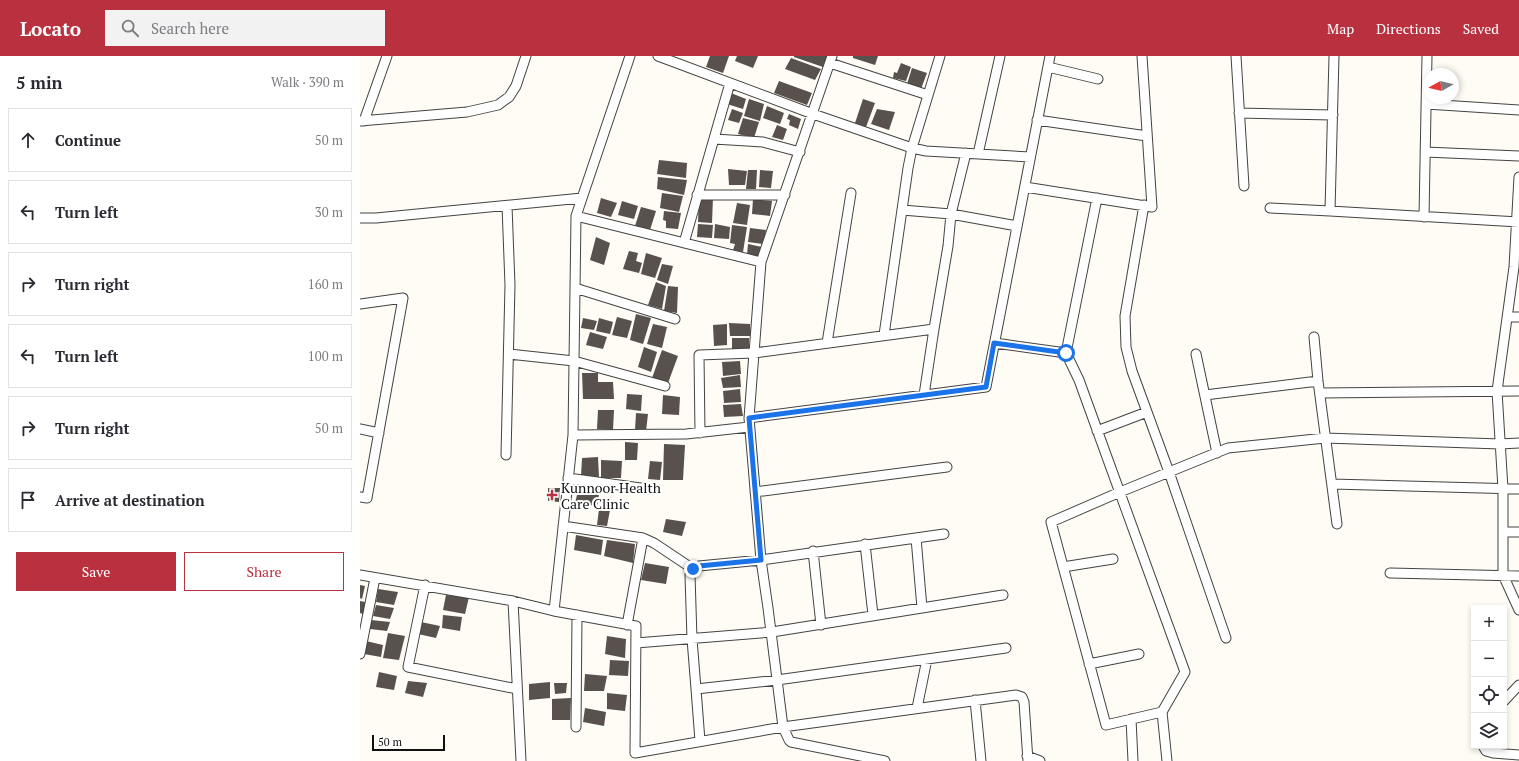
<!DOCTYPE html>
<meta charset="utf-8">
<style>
:root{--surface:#fff;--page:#f2f2f3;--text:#2b2b33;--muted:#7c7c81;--line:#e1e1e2;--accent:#b9303f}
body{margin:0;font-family:"PT Serif",serif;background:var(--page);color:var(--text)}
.controls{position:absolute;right:12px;bottom:12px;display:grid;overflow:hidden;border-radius:0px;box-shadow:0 2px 6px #0003}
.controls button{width:36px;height:36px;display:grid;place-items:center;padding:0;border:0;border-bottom:1px solid var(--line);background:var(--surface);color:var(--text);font:20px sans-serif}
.compass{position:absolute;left:1063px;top:12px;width:36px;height:36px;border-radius:50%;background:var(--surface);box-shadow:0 2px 6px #0003;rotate:262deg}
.scale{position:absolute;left:12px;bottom:10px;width:73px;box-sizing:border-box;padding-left:4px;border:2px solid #101010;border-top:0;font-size:11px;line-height:14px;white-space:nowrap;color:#101010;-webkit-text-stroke:3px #fff;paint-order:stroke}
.stop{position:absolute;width:12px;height:12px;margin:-9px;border:3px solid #1a73e8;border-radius:50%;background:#fff}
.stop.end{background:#1a73e8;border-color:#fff;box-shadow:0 1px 4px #0008}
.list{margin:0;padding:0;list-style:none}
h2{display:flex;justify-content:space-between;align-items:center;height:52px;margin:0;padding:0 16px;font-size:17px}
h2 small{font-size:13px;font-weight:400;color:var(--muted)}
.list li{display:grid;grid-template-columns:26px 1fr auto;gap:12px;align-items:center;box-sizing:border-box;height:64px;margin:0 8px 8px;padding:0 8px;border:1px solid var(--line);border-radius:0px}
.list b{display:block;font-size:15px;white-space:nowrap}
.list em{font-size:13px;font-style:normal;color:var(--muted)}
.actions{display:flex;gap:8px;padding:12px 16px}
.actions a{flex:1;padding:9px 0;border:1px solid var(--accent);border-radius:0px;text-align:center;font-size:14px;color:var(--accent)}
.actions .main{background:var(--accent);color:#fff}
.icon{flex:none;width:22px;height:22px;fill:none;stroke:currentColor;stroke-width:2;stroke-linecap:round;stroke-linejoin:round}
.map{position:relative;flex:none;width:1159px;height:705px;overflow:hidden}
header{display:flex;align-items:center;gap:24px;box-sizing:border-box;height:56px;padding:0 20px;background:var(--accent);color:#fff}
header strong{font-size:19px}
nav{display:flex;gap:22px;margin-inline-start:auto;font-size:14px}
.search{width:280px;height:36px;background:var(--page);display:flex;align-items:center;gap:10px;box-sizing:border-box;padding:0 14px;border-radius:0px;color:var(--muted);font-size:15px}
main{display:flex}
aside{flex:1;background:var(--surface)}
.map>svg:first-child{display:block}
.building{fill:#58514d}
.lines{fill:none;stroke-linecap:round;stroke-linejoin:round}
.minor-casing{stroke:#434343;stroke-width:11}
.minor{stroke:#fff;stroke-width:9}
.route{stroke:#1a73e8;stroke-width:5}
.poi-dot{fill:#b9303f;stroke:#fff;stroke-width:1.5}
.labels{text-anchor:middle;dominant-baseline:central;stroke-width:4;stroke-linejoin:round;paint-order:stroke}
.poi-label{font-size:14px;fill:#101010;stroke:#fff;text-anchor:start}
</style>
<header>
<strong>Locato</strong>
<div class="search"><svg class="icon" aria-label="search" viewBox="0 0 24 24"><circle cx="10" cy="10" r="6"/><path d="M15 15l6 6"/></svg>Search here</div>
<nav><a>Map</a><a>Directions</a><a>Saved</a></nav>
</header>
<main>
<aside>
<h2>5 min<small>Walk · 390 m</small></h2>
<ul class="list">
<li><svg class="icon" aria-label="ahead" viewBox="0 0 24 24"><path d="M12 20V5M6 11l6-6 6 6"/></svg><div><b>Continue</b></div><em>50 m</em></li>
<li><svg class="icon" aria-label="left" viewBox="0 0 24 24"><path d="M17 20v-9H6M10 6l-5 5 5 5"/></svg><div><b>Turn left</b></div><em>30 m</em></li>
<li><svg class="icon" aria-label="right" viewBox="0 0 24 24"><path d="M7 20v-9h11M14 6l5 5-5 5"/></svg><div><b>Turn right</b></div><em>160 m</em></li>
<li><svg class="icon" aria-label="left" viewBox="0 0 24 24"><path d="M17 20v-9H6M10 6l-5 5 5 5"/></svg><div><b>Turn left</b></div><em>100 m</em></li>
<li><svg class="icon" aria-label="right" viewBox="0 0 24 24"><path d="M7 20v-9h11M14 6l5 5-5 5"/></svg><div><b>Turn right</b></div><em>50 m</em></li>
<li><svg class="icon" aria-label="arrive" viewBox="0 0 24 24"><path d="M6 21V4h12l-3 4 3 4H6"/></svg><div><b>Arrive at destination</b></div></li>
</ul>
<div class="actions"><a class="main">Save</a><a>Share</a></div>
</aside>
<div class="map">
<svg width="1159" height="705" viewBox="0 0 1159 705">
<rect width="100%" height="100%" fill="#fefcf4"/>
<path class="building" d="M350,0H369L363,17L346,11Z
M377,0H398L393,12L375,5Z
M434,0H467L463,11L434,1Z
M493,0H518L515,9L493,2Z
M431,2L461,13L455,24L425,13Z
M541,7L551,11L546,25L533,22L534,16L537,17Z
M552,12L567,17L561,33L547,28Z
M419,25L452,37L447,49L414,37Z
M371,37L386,43L383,53L367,48Z
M389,43L404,48L400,65L384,60Z
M503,43L515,47L506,71L495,67Z
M407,50L424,57L420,68L403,62Z
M372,53L383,57L379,67L368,64Z
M517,53L535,56L529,74L511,68Z
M429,58L441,63L438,73L429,69L430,64L427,63Z
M383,62L399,66L394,82L378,78Z
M417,69L427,73L423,84L412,81Z
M299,104L327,107L326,122L297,118Z
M368,113L387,115L385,129H369Z
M388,114H397L396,133H386Z
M400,114L413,115L411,132L399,131Z
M298,121L327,124L324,139L297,133Z
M302,137L323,140L319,156L300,152Z
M353,141L352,167L338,166L339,142Z
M241,142L257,147L251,161L237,157Z
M393,143L412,145L410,160L392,158Z
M262,145L278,150L274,163L258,159Z
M377,147L390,149L387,169L373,167Z
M281,151L296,155L290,174L275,170Z
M304,155L321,157L318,173L306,172V165L303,164Z
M338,168L353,169L352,182L337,181Z
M355,168L370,171L369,183L354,182Z
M372,169L387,171L383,196L373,194L375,188L370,187Z
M390,172L406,174L403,188L388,186Z
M236,181L250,187L244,209L230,204Z
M388,188L402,191L400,202L387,199Z
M269,195L278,197L276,205L282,207L279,217L263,213Z
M286,197L302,202L295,222L281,218Z
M302,208L313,210L308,228L297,224Z
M296,226L306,230L302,253L288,249Z
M308,230L318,231L317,257L304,255Z
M276,258L291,262L283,288L270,284Z
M257,261L272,265L267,282L252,279Z
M223,262L237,265L234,274L221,272Z
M239,262L253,266L250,278L236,275Z
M369,267L390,268L391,280H370Z
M293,268L307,271L302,292L287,288Z
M367,268V289L354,290L353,269Z
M230,276L247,281L243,293L226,289Z
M372,282H389V294H372Z
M284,291L297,296L291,316L278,311Z
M302,294L318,300L308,327L292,322Z
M380,305L381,318L363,320L362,306Z
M222,317H238V326H253L254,343H223Z
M380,319L381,331L363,332L361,322Z
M380,333L381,346L364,347L363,335Z
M267,338L282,339L281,355L266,353Z
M303,339L320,341L319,359L302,358Z
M381,348L383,360L364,361L363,349Z
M238,354H254L253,374L237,373Z
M276,357L288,358L286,375L275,374Z
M265,386L278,387L277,404H265Z
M304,388L325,389L323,424H303Z
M238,401L239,421L221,420L222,402Z
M241,404L262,405L261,422H241Z
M290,405L302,406L300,424L288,423Z
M219,431L240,433L237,450L215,447Z
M188,432H200L199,446L188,445Z
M239,453L250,454L247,470L237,469Z
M306,463L326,466L322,480L303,476Z
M216,479L243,484L241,499L214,494Z
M247,484L275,488L273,507L244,500Z
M285,507L309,511L306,528L281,524Z
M0,529L5,530L2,543L0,542Z
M18,533L38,536L34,549L16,546Z
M86,539L109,541L105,558L83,554Z
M0,545L5,546L3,558L0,557Z
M16,549L34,552L30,563L13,560Z
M83,559L102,561L100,575L82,572Z
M11,564L30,566L27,575L10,573Z
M61,566L80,570L76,582L58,578Z
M28,577L45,580L39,604L23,602Z
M247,580L266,583L265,602L245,598Z
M6,585L23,589L21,601L4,598Z
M250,604L269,605L268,620L249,619Z
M19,616L37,620L34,634L16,631Z
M225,618L247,620L244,635H224Z
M48,625L67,627L63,641L45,637Z
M190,626V642L169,644V628Z
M194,627H207L206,637L195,638Z
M247,637L267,639L265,655L247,653Z
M211,642L210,664H192V643Z
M225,652L246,656L244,670L223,666Z"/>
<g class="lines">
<g class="minor-casing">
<path id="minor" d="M298,0L453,58L552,92L566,95L670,101
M472,0L401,206L389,362L626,331L690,0
M876,0L884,130
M974,0L970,155L1159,166
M470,7L568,39
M688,11L738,23
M1066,48L1159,54
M879,57L973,59
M677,64L787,80
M0,65L107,56L138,49L149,41L156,30L166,0
M4,65L27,0
M354,83L403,86L440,96
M1065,96L1159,100
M618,98L640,0
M1159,121L1154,211L1137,335L1143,433V519L1159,554
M665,131L792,151L782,0
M337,139H425
M737,142L706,297L719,324L825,616L802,656L807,705
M784,149L765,260L766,291L772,315L809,416L866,582
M910,152L970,155
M542,154L591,158L657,170
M216,160L401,206
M1064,161L1067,0
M0,162H16L222,142
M324,187L370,27
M215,232L315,263
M0,248L43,242L7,442L0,441
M1147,261H1159
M574,273L588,190L591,158L606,97
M524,279L548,112L552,92L580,0
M954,281L958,325L977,468
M467,287L491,137
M635,287L706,297
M149,298L214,305L305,330
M836,298L857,397
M960,337L1159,335
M845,339L958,325
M389,362L401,504L408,552L423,671L429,684L431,686L525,705
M0,373L19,377
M737,375L787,356
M340,377L339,299L394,297L574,273L564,339
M213,379L326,378L389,371
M146,399L150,229L147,150
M208,422L288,433
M972,428L1159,433
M395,436L587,411
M203,470L283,482L267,569
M1143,476H1159
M283,482L294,487L333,513
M556,482L562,552
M505,488L513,559
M453,495L461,569
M703,511L753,503
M1030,517L1159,520
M0,519L153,545
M65,529L48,611L157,633
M194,555L276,570L275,697L423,671L656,639L662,641L664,646L668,705
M276,587L412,576L643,539
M0,598L15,522
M729,608L779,598
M336,633L332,583L330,519L333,513L339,510L401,504L584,478
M615,644L621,705
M1144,645L1159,629
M557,652L567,603
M802,656L746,669L691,466L760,436L868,392L965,382L1140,388L1159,387
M771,663L773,705
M216,671L217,559
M340,685L336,633L417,624L646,592
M1123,690L1126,695L1133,697L1159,699
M667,700L680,705
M161,705L153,545L194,555L213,379L216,160L270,0"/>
</g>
<use href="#minor" class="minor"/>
</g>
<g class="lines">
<path class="route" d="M333,513L339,510L401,504L389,362L626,331L634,287L706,297"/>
</g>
<path class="poi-dot" d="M190 433h4v4h4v4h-4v4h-4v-4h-4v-4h4z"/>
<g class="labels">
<g class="poi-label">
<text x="201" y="431">Kunnoor Health<tspan x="201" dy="16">Care Clinic</tspan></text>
</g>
</g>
</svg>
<div class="controls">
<button>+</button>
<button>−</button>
<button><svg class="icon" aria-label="locate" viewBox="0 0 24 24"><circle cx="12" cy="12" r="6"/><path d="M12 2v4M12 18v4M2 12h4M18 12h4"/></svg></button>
<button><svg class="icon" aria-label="layers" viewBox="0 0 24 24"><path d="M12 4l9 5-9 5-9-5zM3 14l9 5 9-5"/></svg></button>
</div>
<svg class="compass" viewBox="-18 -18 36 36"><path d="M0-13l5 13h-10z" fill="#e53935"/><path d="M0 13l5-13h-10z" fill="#7c7c81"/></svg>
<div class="scale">50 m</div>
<div class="stop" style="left:706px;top:297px"></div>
<div class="stop end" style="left:333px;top:513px"></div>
</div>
</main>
